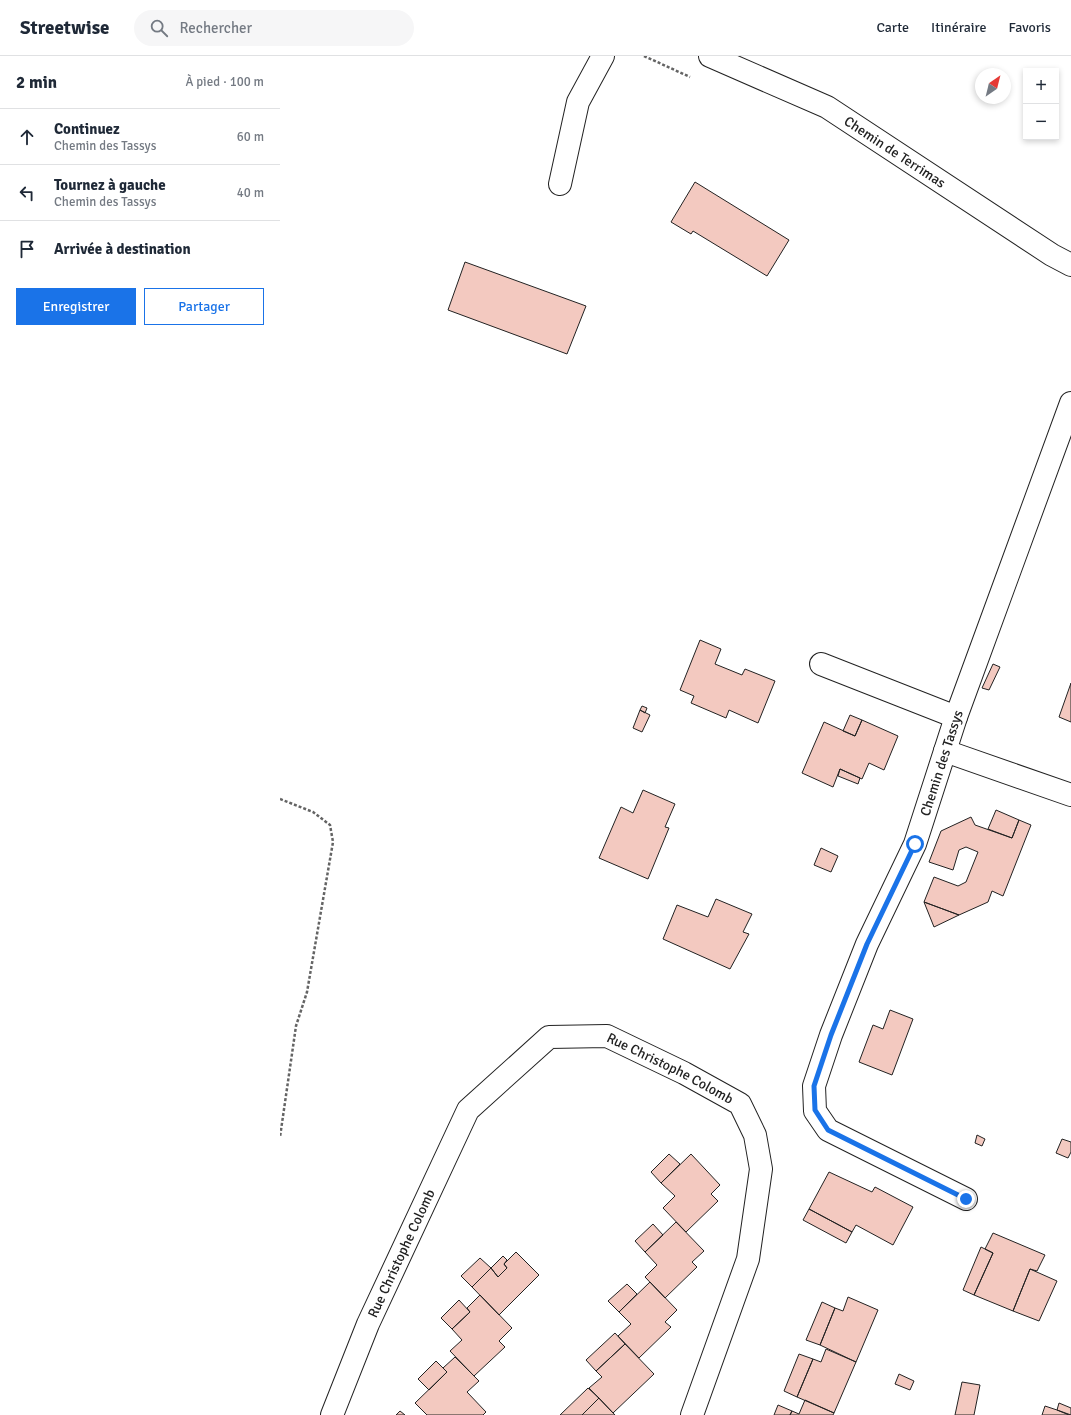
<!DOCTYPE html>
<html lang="fr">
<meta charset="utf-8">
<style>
:root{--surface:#fff;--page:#f6f6f7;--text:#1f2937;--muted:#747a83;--line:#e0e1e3;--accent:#1a73e8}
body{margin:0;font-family:Signika,sans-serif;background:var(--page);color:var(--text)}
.controls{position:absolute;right:12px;top:12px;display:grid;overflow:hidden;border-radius:0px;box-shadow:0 2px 6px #0003}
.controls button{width:36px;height:36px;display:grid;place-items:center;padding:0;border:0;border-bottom:1px solid var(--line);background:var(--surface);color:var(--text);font:20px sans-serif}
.compass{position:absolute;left:695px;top:12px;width:36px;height:36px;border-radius:50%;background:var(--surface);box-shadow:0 2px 6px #0003;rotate:35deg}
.stop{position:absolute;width:12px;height:12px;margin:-9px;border:3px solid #1a73e8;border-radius:50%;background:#fff}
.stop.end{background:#1a73e8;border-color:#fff;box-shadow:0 1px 4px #0008}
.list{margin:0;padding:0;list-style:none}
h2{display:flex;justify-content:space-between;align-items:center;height:52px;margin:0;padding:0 16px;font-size:17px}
h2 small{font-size:13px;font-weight:400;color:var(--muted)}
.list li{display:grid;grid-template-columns:26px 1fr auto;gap:12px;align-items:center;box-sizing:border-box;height:56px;padding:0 16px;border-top:1px solid var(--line)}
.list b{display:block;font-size:15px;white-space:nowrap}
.list p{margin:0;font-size:13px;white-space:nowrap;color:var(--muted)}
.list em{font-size:13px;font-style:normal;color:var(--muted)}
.actions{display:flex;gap:8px;padding:12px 16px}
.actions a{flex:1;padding:9px 0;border:1px solid var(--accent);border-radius:0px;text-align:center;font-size:14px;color:var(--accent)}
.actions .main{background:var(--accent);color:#fff}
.icon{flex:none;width:22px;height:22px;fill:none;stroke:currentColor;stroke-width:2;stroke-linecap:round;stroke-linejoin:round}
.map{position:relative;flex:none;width:791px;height:1359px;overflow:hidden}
header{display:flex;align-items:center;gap:24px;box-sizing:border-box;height:56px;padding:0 20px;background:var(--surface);border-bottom:1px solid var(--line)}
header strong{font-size:19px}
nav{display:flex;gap:22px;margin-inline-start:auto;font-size:14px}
.search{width:280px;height:36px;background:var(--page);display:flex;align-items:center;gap:10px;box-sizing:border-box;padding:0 14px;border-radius:22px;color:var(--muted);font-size:15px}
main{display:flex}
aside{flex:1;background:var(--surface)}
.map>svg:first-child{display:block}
.building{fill:#f3c9c0;stroke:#222}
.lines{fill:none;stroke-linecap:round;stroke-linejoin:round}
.minor-casing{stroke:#222;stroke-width:24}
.path{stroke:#646464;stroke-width:2.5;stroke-dasharray:3 2;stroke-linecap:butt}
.minor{stroke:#fff;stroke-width:22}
.route{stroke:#1a73e8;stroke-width:5}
.labels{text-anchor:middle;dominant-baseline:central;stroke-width:3;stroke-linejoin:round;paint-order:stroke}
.street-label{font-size:14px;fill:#222;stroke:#fff}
</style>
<header>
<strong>Streetwise</strong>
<div class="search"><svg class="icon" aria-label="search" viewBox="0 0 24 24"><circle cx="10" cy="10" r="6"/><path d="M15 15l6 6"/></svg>Rechercher</div>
<nav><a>Carte</a><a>Itinéraire</a><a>Favoris</a></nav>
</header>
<main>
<aside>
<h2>2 min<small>À pied · 100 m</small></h2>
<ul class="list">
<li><svg class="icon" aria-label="ahead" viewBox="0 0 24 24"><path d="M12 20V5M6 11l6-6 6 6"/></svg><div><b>Continuez</b><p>Chemin des Tassys</p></div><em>60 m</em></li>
<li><svg class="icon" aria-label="left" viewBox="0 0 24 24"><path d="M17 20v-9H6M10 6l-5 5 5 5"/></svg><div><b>Tournez à gauche</b><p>Chemin des Tassys</p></div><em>40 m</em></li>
<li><svg class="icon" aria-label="arrive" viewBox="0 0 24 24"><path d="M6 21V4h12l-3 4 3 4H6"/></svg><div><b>Arrivée à destination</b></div></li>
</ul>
<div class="actions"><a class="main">Enregistrer</a><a>Partager</a></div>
</aside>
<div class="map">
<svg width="791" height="1359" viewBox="0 0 791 1359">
<rect width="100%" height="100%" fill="#fff"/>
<path class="building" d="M415,126L509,184L487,220L413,175L411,178L391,166Z
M185,206L306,250L287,298L168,254Z
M420,584L441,593L435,608L462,619L465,613L495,625L478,667L449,654L446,662L411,647L414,640L400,634Z
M713,608L720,611L709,634L702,632Z
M791,627V666L779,661Z
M362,650L367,652L365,657L360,654Z
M360,654L370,659L362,676L353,672Z
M570,659L582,664L575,680L563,675Z
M582,664L618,680L604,714L589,707L582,723L560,713L553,731L522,717L544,666L575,680Z
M560,713L580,722L578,728L558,720Z
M363,734L395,748L385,771L389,772L368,823L319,802L341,751L353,757Z
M716,754L739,764L732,782L708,773Z
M691,761L695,769L732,782L739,764L751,769L723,840L712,835L708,846L679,859L644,846L654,821L678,830L686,826L698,796L686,791L679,794L673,814L649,806L661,775Z
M541,792L558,800L551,816L534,809Z
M436,843L472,858L463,876L469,878L450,913L383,883L397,849L428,861Z
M644,846L679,859L654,871Z
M610,954L633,963L612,1019L579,1006L593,969L603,973Z
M697,1079L705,1083L702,1090L695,1087Z
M782,1083L791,1086V1096L788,1102L776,1097Z
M389,1098L400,1108L381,1127L371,1116Z
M411,1098L440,1129L431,1138L438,1145L406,1176L383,1152L395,1140L381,1127Z
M549,1116L592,1136L595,1131L633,1151L613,1189L576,1169L572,1176L529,1153Z
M529,1153L572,1176L566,1187L523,1164Z
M396,1166L424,1195L412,1206L417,1211L385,1242L365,1221L377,1209L365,1196Z
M373,1168L383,1179L365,1196L355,1185Z
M713,1177L765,1199L757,1215L750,1213L733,1255L694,1239L713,1197L705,1193Z
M701,1191L713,1197L694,1239L683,1234Z
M236,1196L259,1219L219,1259L192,1231L211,1212L218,1221L227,1212L224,1208Z
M223,1200L227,1204L224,1208L227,1212L218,1221L211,1212Z
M200,1202L211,1212L192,1231L181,1220Z
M750,1213L777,1225L759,1265L733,1255Z
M370,1226L397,1254L385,1266L391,1271L359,1302L338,1280L351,1268L339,1256Z
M347,1228L357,1238L339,1256L328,1245Z
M200,1239L232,1272L219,1285L225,1291L194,1320L170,1295L182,1284L172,1273L190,1256L187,1252Z
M568,1241L598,1254L576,1306L540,1289L555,1252L563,1255Z
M179,1244L190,1256L172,1273L161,1262Z
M542,1246L555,1252L540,1289L526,1284Z
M335,1277L345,1288L316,1315L306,1304Z
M345,1288L374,1318L333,1357L309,1332L322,1321L316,1315Z
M546,1293L576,1306L554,1357L517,1341L533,1303L541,1306Z
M519,1298L533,1303L517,1341L504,1335Z
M175,1301L199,1325L187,1336L206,1356L203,1359H147L135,1347L167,1316L163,1312Z
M156,1305L167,1316L149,1334L138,1323Z
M619,1318L634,1325L630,1334L615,1328Z
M682,1326L700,1329L694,1359H675Z
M308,1332L319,1342L302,1359H280Z
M319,1342L335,1359H302Z
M525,1344L554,1357L553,1359H510L512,1355L519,1358Z
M779,1347L791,1352V1359L777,1354Z
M498,1349L512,1355L510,1359H494Z
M765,1350L777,1354L789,1359H762Z
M120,1355L125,1359H116Z"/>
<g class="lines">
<g class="minor-casing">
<g id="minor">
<path id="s1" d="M430,0L547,51L772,199L791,209"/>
<path d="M280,128L298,46L323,0"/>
<path d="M541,608L676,661"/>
<path d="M665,695L791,739"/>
<path id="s2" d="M686,1143L548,1074L535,1055L534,1030L551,979L587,888L635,788L676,661L791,347"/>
<path id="s3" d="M52,1359L88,1268L188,1054L269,981L327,980L404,1017L460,1048L475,1079L481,1113L468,1203L412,1359"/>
</g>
</g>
<path class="path" d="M364,0L410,21
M0,743L33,756L50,769L53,786L27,936L16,970L0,1081"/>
<use href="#minor" class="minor"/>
</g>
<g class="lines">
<path class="route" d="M635,788L587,888L551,979L534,1030L535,1054L548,1074L686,1143"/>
</g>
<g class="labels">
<g class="street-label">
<text stroke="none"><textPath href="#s1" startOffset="209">Chemin de Terrimas</textPath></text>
<text stroke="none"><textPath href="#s2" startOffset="550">Chemin des Tassys</textPath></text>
<text stroke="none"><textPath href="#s3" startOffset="572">Rue Christophe Colomb</textPath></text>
<text stroke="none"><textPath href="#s3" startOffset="176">Rue Christophe Colomb</textPath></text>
</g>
</g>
</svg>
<div class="controls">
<button>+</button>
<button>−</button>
</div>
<svg class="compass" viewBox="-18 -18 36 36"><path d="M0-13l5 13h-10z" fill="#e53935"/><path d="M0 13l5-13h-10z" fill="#747a83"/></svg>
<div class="stop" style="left:635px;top:788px"></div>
<div class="stop end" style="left:686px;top:1143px"></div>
</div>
</main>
